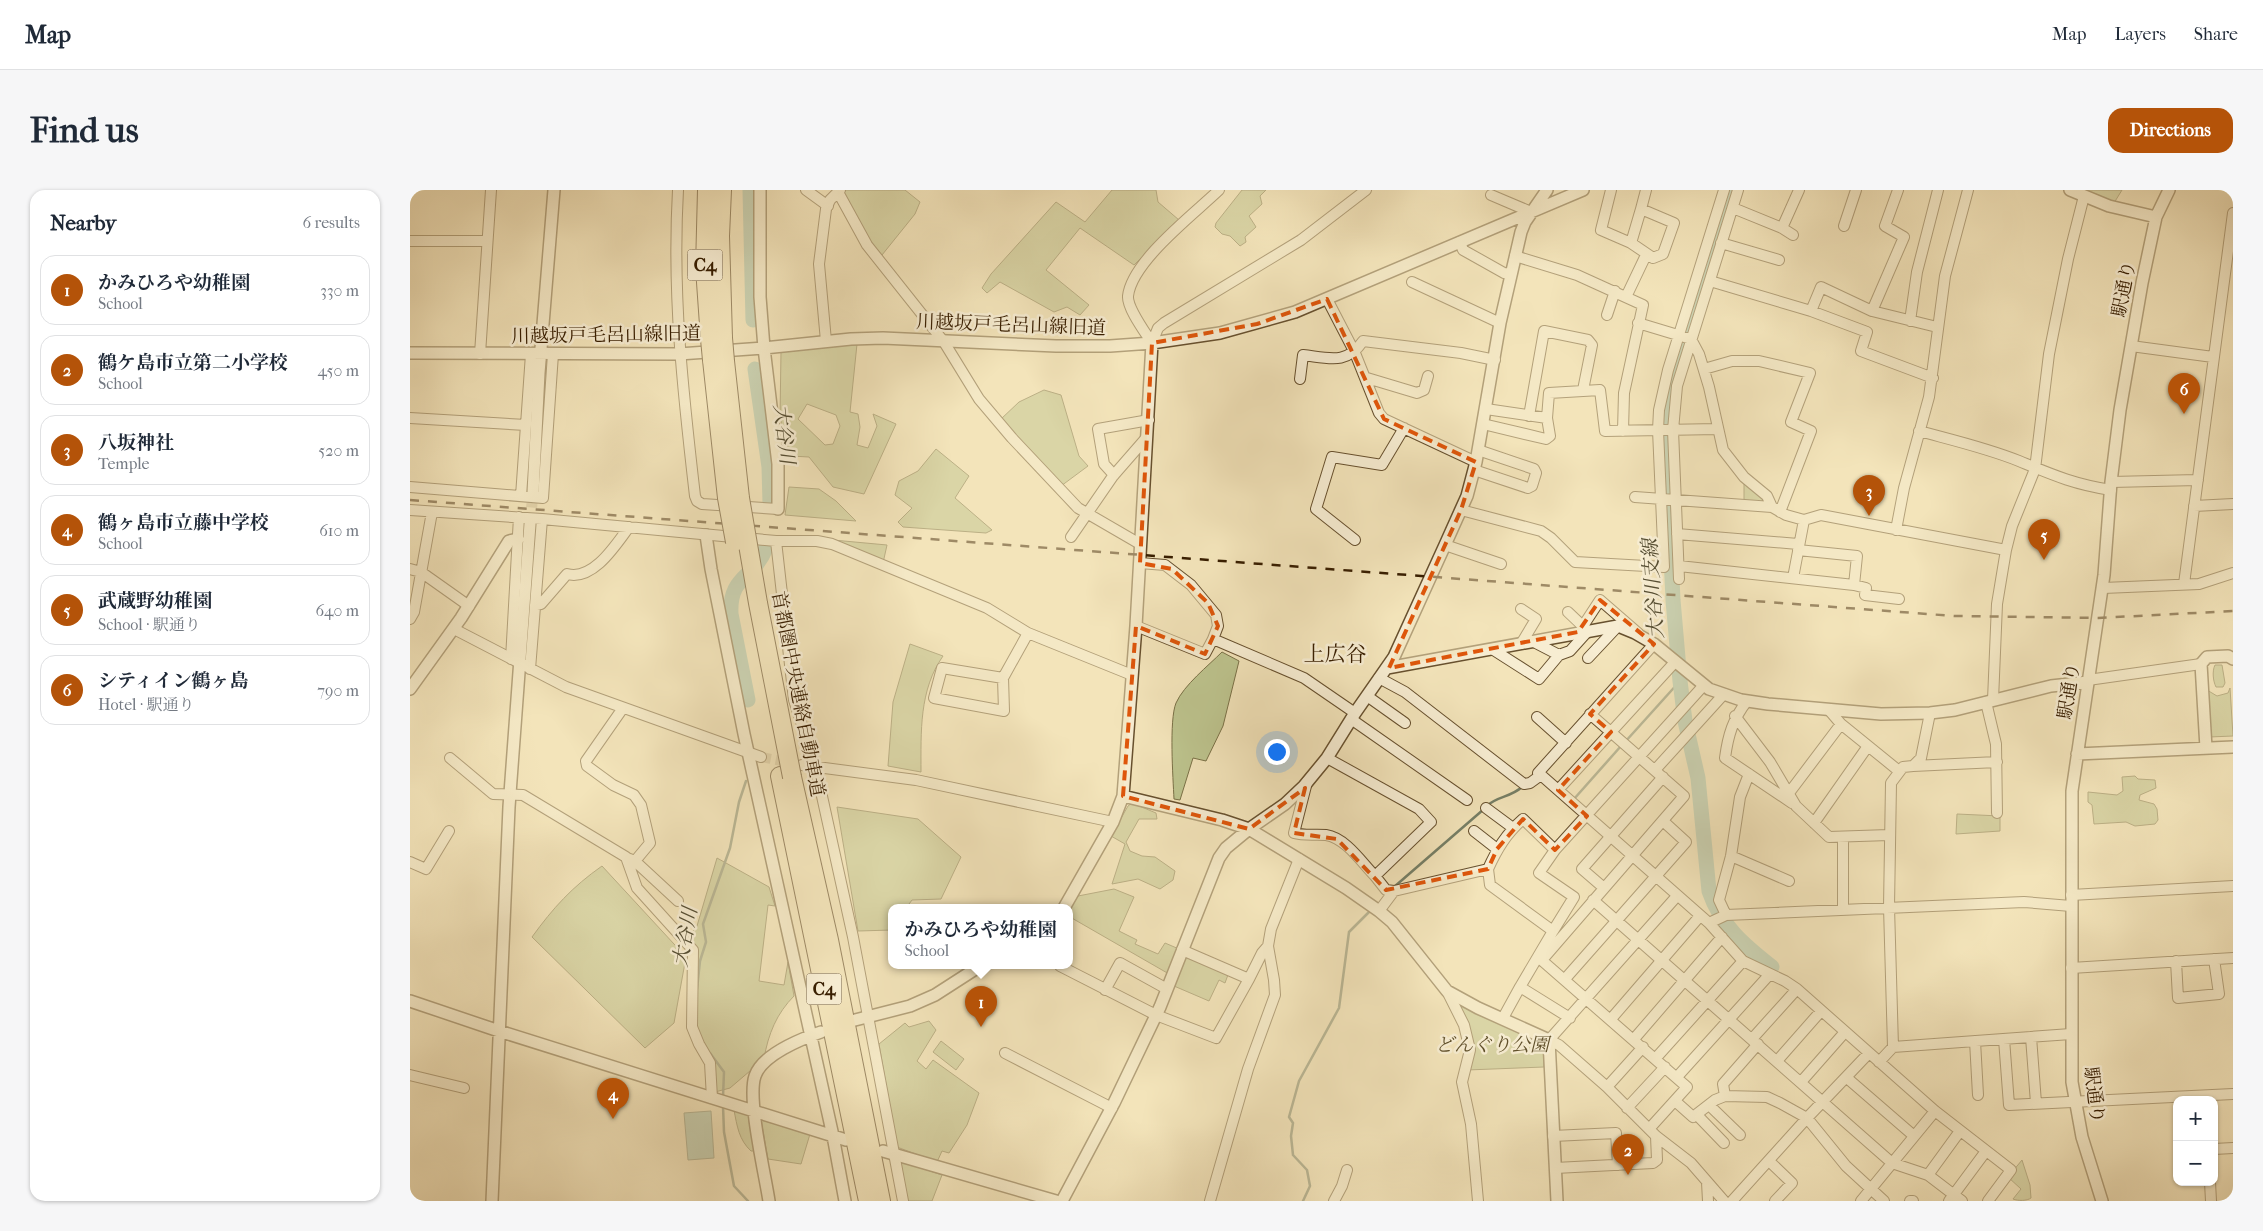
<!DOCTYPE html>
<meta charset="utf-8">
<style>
:root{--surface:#fff;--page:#f6f6f7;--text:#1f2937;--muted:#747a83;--line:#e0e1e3;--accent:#b45309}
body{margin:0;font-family:"IM FELL French Canon","Noto Serif JP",serif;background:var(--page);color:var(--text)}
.controls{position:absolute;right:15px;bottom:15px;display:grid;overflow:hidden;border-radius:10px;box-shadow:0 1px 4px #0004}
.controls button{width:45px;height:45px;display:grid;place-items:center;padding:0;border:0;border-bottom:1px solid var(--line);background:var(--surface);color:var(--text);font:25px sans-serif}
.you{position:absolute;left:866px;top:561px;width:18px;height:18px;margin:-12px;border:4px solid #fff;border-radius:50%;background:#1a73e8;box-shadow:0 0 0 8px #1a73e833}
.badge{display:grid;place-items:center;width:32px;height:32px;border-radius:50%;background:var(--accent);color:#fff;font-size:16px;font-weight:700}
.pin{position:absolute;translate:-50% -41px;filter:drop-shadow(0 1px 2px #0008)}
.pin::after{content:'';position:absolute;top:26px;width:18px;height:15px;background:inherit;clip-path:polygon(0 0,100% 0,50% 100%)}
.popup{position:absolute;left:478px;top:714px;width:185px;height:65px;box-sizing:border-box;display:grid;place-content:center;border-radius:10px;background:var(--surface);filter:drop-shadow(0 1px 4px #0005);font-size:16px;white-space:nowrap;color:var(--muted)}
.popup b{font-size:19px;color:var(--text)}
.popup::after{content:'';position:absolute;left:50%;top:100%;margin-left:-10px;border:10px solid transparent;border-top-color:var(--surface)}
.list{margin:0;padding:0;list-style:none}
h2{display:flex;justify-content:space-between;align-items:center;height:65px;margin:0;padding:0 20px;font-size:21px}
h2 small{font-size:16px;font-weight:400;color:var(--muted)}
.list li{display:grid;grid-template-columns:32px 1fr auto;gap:15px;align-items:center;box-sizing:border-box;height:70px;margin:0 10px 10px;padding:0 10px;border:1px solid var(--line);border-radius:15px}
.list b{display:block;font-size:19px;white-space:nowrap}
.list p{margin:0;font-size:16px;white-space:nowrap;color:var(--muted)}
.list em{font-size:16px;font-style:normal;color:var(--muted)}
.map{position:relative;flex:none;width:1823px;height:1011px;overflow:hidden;border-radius:15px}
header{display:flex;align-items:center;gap:30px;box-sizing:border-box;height:70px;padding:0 25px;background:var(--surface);border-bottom:1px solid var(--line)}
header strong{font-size:24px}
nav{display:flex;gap:28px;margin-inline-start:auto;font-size:18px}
.intro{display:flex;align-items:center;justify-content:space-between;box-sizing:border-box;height:120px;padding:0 30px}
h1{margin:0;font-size:35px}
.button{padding:12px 22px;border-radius:15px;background:var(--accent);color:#fff;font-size:18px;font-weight:700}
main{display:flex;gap:30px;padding:0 30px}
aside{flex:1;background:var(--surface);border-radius:15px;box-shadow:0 1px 4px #0004}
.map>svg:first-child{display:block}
.green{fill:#bdc48e;stroke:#7a7147;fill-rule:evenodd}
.water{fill:#9dbfaa;stroke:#757f66}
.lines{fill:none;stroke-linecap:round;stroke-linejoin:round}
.stream{stroke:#757f66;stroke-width:2.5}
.river{stroke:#9dbfaa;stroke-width:15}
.minor-tunnel{stroke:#cebc95;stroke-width:10;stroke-dasharray:10 5;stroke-linecap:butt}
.tertiary-tunnel{stroke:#cebc95;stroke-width:11;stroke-dasharray:11 5.5;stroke-linecap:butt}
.minor-casing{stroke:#67502e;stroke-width:12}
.tertiary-casing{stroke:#67502e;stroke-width:14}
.motorway-casing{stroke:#381e00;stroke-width:20}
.minor{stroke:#f7edd2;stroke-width:10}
.tertiary{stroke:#f7edd2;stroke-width:11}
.motorway{stroke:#f3e4ba;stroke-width:18}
.rail{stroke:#381e00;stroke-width:2.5;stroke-dasharray:9 9;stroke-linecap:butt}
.motorway-bridge-casing{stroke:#381e00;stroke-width:20;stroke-linecap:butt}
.motorway-bridge{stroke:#f3e4ba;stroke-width:18}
.marked{fill:none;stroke:#df560b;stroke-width:4;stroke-dasharray:10 6;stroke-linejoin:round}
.labels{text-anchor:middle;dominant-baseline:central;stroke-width:5;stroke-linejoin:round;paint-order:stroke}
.shield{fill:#f7edd2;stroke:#715c3f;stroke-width:1}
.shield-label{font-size:18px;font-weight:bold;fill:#381e00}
.street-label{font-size:19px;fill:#381e00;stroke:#f7edd2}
.park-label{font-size:19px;font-style:italic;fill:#60502b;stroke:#f7edd2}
.water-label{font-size:20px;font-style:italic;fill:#564e33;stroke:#f7edd2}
.quarter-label{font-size:21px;fill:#381e00;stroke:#f7edd2}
</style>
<header>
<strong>Map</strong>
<nav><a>Map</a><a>Layers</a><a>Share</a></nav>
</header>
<div class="intro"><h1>Find us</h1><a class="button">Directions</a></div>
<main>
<aside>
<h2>Nearby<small>6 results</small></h2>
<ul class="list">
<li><span class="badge">1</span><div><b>かみひろや幼稚園</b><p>School</p></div><em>330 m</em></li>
<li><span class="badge">2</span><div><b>鶴ケ島市立第二小学校</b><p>School</p></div><em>450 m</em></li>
<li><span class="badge">3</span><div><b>八坂神社</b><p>Temple</p></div><em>520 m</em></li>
<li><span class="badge">4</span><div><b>鶴ヶ島市立藤中学校</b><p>School</p></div><em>610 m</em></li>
<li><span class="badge">5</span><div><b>武蔵野幼稚園</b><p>School · 駅通り</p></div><em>640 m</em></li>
<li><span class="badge">6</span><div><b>シティイン鶴ヶ島</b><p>Hotel · 駅通り</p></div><em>790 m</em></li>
</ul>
</aside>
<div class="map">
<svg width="1823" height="1011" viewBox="0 0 1823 1011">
<rect width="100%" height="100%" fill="#f3e4ba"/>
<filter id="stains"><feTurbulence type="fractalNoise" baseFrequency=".004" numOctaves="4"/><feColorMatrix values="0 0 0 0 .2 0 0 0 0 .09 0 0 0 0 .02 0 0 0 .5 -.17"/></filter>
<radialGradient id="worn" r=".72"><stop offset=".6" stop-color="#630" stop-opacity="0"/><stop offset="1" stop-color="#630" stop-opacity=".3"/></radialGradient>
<path class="green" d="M434,0H495L510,12L505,24L472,65L462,54L434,4Z
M702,0H746L748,12L769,30L724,75L670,38L636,80L679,115L670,125L657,117L644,122L590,92L577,103L572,98L581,84L646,12L675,32Z
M832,0H856L850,6L852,14L839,26L846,37L835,47L836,52L830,56L820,46L812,44L805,37L806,33Z
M1671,0H1712L1704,13Z
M447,154L440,222L448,224L450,237L447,255L458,258L467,236L463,224L486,234L454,304L423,297L399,267L380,266L370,228L371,162ZM397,214L426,225L430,236L423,254L415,255L388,229Z
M634,200L651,205L669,266L678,276L651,296L591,229L609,212Z
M526,259L559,286L545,308L582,340L576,343L493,337L488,332L502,318L485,305L489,291L508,281Z
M1334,293L1358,313H1334Z
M379,297L409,299L426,311L446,331L375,325Z
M380,346L477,355L473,373Z
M500,454L533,466C509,500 511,542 511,582L478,576L483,512Z
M812,462L829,471L813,536L796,571L783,568L770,610L764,609C763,588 759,530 766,513C774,495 798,476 812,462Z
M1805,475H1812L1815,493L1813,497H1806C1803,491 1802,481 1805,475Z
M1820,498L1823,546L1799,547L1797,500L1807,506L1818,503Z
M1725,586L1728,589L1745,590L1746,598L1730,605L1729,610L1744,614L1747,619L1748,630L1745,634L1725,636L1716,632L1684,634L1682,615L1678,612V602L1707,605L1713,601L1712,587Z
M722,613L746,623L747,629H729L716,652L720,661L732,666L745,667L765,681L763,690L750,699L728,689L702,694L715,654L701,646L718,616Z
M427,617L508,629L551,667L531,709L502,710L496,718H482V740L448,741Z
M1547,624L1590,626V641L1546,644Z
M307,668L359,697L365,716L358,715L349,791L374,795L378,772L384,806C367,823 358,844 354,869L320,898L305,902L303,870L284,833L287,769L281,744L287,736Z
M192,676L276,767L264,833L235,858L122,747C143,718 162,697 192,676Z
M704,699L724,707L709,741L727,750L725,754L748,764L755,753L769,759L759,784L660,727V719L668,706Z
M777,764L819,782L815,793L809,790L799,811L764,796Z
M1048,814L1122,848L1134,860V877L1057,880L1060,860Z
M519,831L526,840L507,871L516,879L523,870L569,903L557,935L539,963L532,961L527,972L487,957L469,854L495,833L499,837Z
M531,851L554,869L546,880L523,862Z
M324,920L338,925L344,961H341C329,950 327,936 324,920Z
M351,930L400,944L391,974L358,969Z
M487,970L532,985L522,1011H494Z
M1612,970L1620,995L1621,1008C1617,1011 1608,1011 1603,1009L1611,999L1598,987Z"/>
<path class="water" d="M301,921L304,968L278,970L274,923Z"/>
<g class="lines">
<path class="stream" d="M1215,552L1270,491
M1164,609L1211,556
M1078,615C1088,606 1101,607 1112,597
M984,697L1074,619
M287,799L290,771L296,752L293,734L320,658L329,612L336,591
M300,863L314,882L313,907
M313,916L314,942L324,996L338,1011
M893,1011L900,996L897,980L883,965L881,946L883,933L879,927L889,891L929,818L939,742L961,720"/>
<path class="river" d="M340,0L343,130
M1321,0L1262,189L1255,235L1263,410L1270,491L1275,531L1288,588L1299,701C1311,736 1334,755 1362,777
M345,179L359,277L360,313
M338,510L321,424C319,385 344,389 356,358"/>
<path class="minor-tunnel" d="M351,567L382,573"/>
<path class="tertiary-tunnel" d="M120,334L123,303"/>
<g class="minor-casing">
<path id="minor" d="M268,0C262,104 273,203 285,306L287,311L292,314L368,319
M396,0L418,16
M809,0C784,24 722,71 718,106C717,118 735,142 742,153L748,138L754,133L891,50L956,0
M1201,0L1191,40L1221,53L1243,68L1253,64L1264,33L1231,19L1221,53
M428,2L457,55L534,152L569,209L602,248L668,318L730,354
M1081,5L1121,22
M1323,18L1372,38L1383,45
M1231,19L1236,0
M1434,36L1446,0
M1372,38L1389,0
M0,51H76
M1050,52L1053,60L1094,83L1101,84
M1311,53L1369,70
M1105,66L1167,85L1233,115L1214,203L1213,241
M1300,91L1401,121L1457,142L1451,161L1523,188
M1002,92L1090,133
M1216,107L1236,65
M917,109L945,163L969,223L974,229L1066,272
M1401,121L1411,97L1462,121L1527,137
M1462,121L1494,47L1475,36L1488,0
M1197,125L1205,101
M1500,131L1507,82L1528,0
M1228,133L1281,149L1289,164L1299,197L1313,260L1334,287L1357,306L1362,317L1376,325L1394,330L1411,325L1596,360
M416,151L409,74L416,19L420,10L430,0
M1721,156L1803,167
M70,164L81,0
M1294,179L1322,171H1349L1400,183L1381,232L1401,241L1370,322
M957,188L1007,203L1014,200L1018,186
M890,189L893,165C919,168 937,175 953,151L1051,163L1085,170
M1076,219L1137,228
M1119,226L1134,141L1178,150L1182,155L1173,200
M0,228L116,235
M1073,234L1136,249L1140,246L1137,228L1139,203L1190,200L1195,241L1308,239
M1509,241C1542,250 1577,258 1609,271C1643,285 1663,294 1701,300
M1064,280L1118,298L1122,296L1126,283L1124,279L1068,260
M704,285L694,274L688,239L739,230
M1701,292L1788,290
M0,297L133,308L143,164
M111,306L121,164
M1225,307L1362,317
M1784,316L1823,314
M0,320L132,329L120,479
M1051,320L1131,341L1141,348L1165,372L1254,377L1248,240L1249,220L1258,180L1314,0
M132,329L366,351L384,510L406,579L443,747L493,1011
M1486,340L1494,298L1519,207L1535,86L1558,0
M1267,344L1388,354
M661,347L703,286L737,247
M945,350L906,319L922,267L972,275L994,238
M366,351H407L422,354L577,418L618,443L722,485
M1035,355L1091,374
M730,373L755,375L781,395L806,425L808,436L803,449L894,488L945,523
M1269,376L1444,395L1447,366L1388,360
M0,379L11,382L59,416
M1383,388L1394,330
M1269,389L1263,240L1267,196L1328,0
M1774,394L1823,23
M1444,395L1456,398L1455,405L1489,409
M1693,398L1789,394L1823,383
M125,415L131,414L157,384C183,391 205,356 219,337
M0,429L4,422L22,322
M726,436L795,464L803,449
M1173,436L1190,410L1228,443
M44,439L156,497L351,567
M1122,451L1149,465
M1111,454L1126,429L1111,419
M1082,459L1129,489L1149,465L1160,461L1178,441L1158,422
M1178,468L1208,436
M101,469L109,327
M593,488L532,478L524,508L594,521L593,488L618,443
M969,488L995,502L1114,594L1120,593L1131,585L1128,583L1244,454
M1678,490L1791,474
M957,506L995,533
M1583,510L1587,414L1596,360L1602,336L1625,279L1639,164L1658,69L1674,6
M1337,511C1323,529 1318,545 1315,568L1382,613
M1576,512L1586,554L1587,623
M213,518L176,571L177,576L203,595L224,605L231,615L240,653L225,671
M1419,520L1431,534L1489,581
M1325,526L1360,572L1386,616L1419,647L1479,645
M1127,527L1156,553
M941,529L1057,610
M40,568L83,604L113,605L216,667L227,698L283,760L282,837L289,854L300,873L302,908
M917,568L1009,619L1021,632L965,686L976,700L984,701
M392,575L506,590L703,632
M1503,576L1587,572
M1245,580L1314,504
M1131,585L1299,733L1333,771L1375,791L1387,799L1525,921L1601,980L1578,1011
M897,592L884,643C894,646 906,644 916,645C936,648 952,673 965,686
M1148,600L1265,472
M1379,603L1431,534
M1076,618L1103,638
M1404,633L1458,556
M1064,641L1087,659
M1433,647V719
M1321,666L1379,691
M220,669L228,674L268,711
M0,672L16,679L39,641
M1078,679L1080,695L1143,741L1110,797L1160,828
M1194,698L1172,679L1253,587
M1661,705L1823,696
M1267,706L1139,850L1149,855L1197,897L1246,946L1281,973L1314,1011
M1183,710L1482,973L1518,985L1552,1011
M969,721L984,701L1078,679C1087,659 1096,644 1113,629L1145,660L1294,495
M1316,725L1309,710L1321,666L1330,607L1339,584
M1299,733L1316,725L1614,712L1661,716
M1143,741L1164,707L1129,683L1145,660
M772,760L839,789L852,763L858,756
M1128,767L1277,897L1239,939
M1132,770L1274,606L1180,524
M1766,771L1768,808L1809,804L1804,769
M650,776L746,825L806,848L839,789
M1661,778L1823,768
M1155,789L1276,652L1253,631
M695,800L710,773L757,799
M1037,801L1054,835L1060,860L1052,892L1061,934L1068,1011
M1093,828L1110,797
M1201,829L1290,726
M1621,847L1626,913
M1224,849L1312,747
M1342,849L1387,799
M1594,849L1599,915L1823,904
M1565,851L1568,905
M1483,857L1479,717L1481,593L1493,577L1503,576L1511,568L1520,523
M595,863L702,918
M1245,869L1333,771
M1367,871L1411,821
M1469,872L1483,857L1661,844
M0,885L54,898
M1267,887L1360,784
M1437,888L1504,946
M1391,892L1435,842
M1197,897L1233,857
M1315,906L1313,894L1348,854
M1265,911L1283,927L1305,910L1315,906L1357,907L1370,913L1397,928L1436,976L1474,1011
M1299,915L1330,945
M1217,918L1255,877
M1287,925L1314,953
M1143,946L1206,943L1208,975
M1804,959L1823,958
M1359,971L1382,993L1365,1011
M1145,978L1243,973L1247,970L1246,946
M1518,985L1550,941
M1297,992L1298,1011
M1800,992L1801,1011
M800,1011L838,879L865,805L864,790L858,756L861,739L889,669
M924,1011L932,996L937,980
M1322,1011L1397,928L1459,863
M1451,1011L1525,921
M1500,1011H1503
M1539,1011L1576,961"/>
</g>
<g class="tertiary-casing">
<path id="tertiary" d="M350,0V107L354,158L368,274V319
M1137,0L1115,32L1111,42L1090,133L1066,272L1057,306L1035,355L984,467L945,523L917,568L894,596L875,614L839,639L936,698L969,721L982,732L1037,801L1068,818L1139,850L1147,1011
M1660,0L1699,16L1746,27
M0,163L269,164L354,158L441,149L473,148L646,156H700L742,153L810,143L885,122L1173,0
M123,303L129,183L144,0
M296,345L301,379L334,544L423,946L435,1011
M977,478L1208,436L1225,443L1244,454L1299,499L1331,510L1358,514L1471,524L1520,523L1545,520L1641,496L1678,492
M0,499L51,428L99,351L108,349
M1796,558L1791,474L1797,467L1818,466L1823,469
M1667,564L1823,557
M713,606L726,436L742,153
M0,811L89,841L436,950
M445,830L500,816L525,805L570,776
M473,961L646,1011
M82,1011L99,617L120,334
M359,1011C355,984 337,909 345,886C352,865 391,849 411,842
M652,1011L704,913L750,817L809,668L816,658L839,639L812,630L713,606L703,632L654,718
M1692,1011L1672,947L1662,892V601L1694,385L1701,292L1710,220L1732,93L1746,27L1759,0"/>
</g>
<g class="motorway-casing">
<path id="motorway" d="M297,0L295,78L300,149
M312,0L310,46L313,148
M302,170L317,308
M315,171L330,308
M370,586L458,1011
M382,587L419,750L471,1011"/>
</g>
<use href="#minor" class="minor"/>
<use href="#tertiary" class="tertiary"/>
<use href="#motorway" class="motorway"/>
<path class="rail" d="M0,310L1544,426L1688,428L1823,421"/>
<g class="motorway-bridge-casing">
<path id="motorway-bridge" d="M313,148L315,171
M300,149L302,170
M317,308L325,352
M330,308L348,413L382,587"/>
</g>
<use href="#motorway-bridge" class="motorway-bridge"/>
</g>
<path d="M0 0H1823V1011H0ZM917,109L974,229L1066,272L1051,320L979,478L1168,442L1190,410L1244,454L1180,524L1201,542L1148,600L1177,626L1145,660L1113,629L1087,659L1078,679L976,700L927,649L884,643L895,598L839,639L713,606L726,436L795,464L808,436L798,413L762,379L730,373L742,153L847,134Z" fill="#f3e4ba" fill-opacity=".55" fill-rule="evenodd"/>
<path class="marked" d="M917,109L974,229L1066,272L1051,320L979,478L1168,442L1190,410L1244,454L1180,524L1201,542L1148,600L1177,626L1145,660L1113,629L1087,659L1078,679L976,700L927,649L884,643L895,598L839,639L713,606L726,436L795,464L808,436L798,413L762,379L730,373L742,153L847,134Z"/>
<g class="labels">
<g class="shield">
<rect x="277.5" y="59.5" width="35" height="31" rx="4"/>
<rect x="396.5" y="783.5" width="35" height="31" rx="4"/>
</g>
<g class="shield-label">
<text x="295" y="75">C4</text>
<text x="414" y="799">C4</text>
</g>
<g class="street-label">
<text transform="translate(1714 99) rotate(-79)">駅通り</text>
<text transform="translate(601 135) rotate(2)">川越坂戸毛呂山線旧道</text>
<text transform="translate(196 145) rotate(-1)">川越坂戸毛呂山線旧道</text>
<text transform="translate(1659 501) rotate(-81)">駅通り</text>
<text transform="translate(388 504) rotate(79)">首都圏中央連絡自動車道</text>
<text transform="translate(1684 905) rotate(83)">駅通り</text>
</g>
<g class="park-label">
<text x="1082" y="855">どんぐり公園</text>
</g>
<g class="water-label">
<text transform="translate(374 244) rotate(83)">大谷川</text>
<text transform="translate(1243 399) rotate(-94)">大谷川支線</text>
<text transform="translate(275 747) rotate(-80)">大谷川</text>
</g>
<g class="quarter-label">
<text x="925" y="464">上広谷</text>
</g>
</g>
<rect width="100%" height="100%" filter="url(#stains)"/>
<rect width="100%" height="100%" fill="url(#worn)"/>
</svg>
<div class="controls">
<button>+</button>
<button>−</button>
</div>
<div class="you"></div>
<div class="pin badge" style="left:571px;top:837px">1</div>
<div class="popup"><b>かみひろや幼稚園</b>School</div>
<div class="pin badge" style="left:1218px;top:985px">2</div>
<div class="pin badge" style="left:1459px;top:326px">3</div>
<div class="pin badge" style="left:203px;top:929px">4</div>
<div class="pin badge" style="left:1634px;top:370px">5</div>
<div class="pin badge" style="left:1774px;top:224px">6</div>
</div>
</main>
